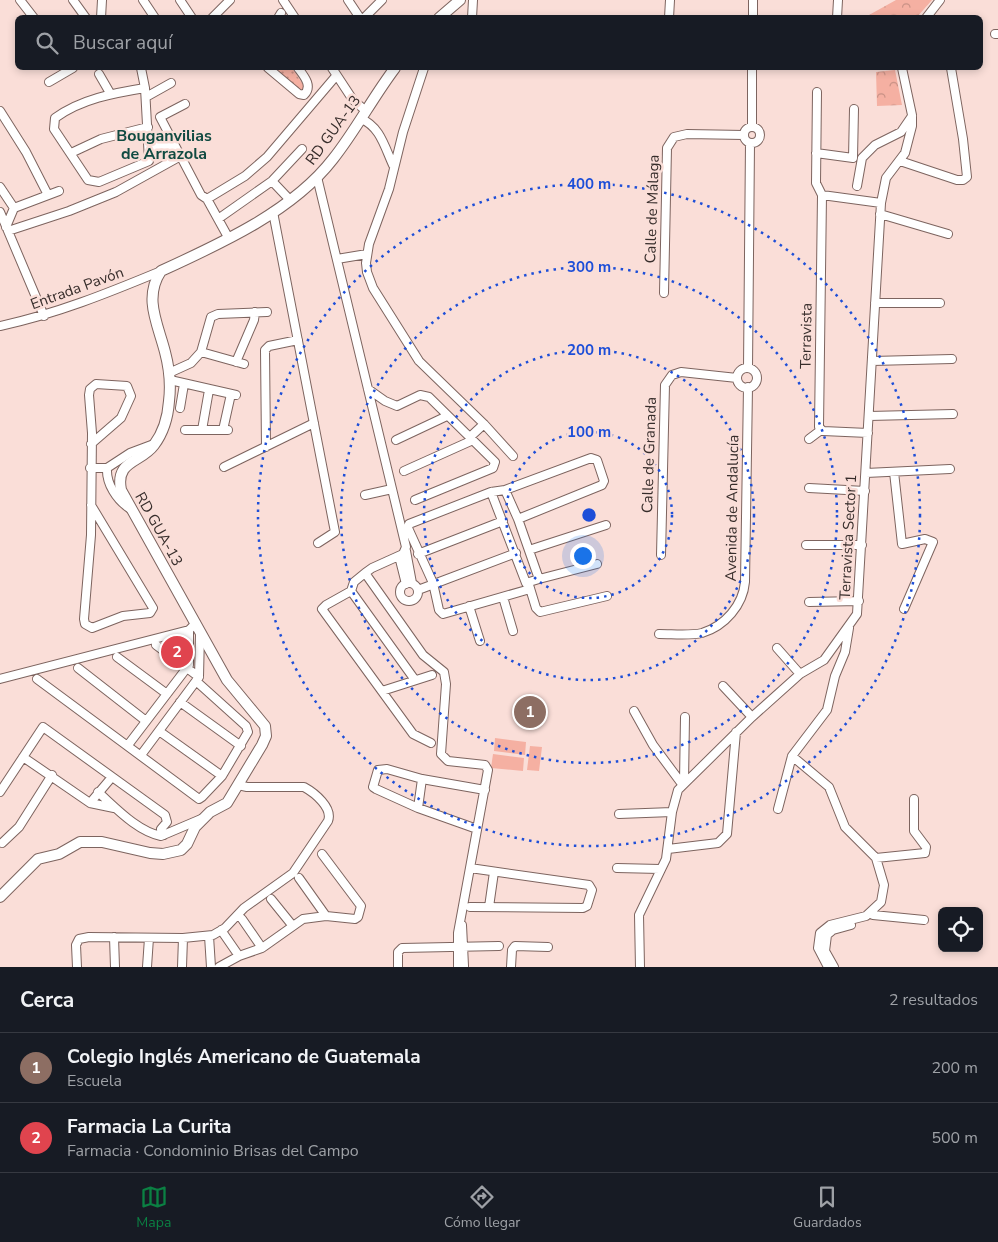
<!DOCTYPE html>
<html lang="es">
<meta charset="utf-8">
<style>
:root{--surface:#171b24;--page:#242831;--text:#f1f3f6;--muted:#9ea1a6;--line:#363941;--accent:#0b8043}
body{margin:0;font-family:"Nunito Sans",sans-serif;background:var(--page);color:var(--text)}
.controls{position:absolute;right:15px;bottom:15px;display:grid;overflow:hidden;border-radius:8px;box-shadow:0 2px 8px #0003}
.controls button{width:45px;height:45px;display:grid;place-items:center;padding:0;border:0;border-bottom:1px solid var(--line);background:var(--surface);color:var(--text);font:25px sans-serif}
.you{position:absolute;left:582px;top:555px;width:18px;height:18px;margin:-12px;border:4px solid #fff;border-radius:50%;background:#1a73e8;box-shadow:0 0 0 8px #1a73e833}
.badge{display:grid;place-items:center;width:32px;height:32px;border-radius:50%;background:var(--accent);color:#fff;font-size:16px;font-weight:700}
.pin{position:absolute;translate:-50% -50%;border:2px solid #fff;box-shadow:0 1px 5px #0006}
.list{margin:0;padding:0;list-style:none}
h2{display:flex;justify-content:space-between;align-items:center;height:65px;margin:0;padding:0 20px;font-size:21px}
h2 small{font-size:16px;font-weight:400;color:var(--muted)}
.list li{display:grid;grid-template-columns:32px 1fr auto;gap:15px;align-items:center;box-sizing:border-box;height:70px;padding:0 20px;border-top:1px solid var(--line)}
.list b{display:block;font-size:19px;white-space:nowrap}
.list p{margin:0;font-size:16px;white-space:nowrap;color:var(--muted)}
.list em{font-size:16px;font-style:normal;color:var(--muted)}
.icon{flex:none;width:28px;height:28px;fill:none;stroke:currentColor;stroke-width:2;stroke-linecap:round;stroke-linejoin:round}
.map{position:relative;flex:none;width:998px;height:967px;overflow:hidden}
.search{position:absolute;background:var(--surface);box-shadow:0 2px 8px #0003;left:15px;right:15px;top:15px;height:55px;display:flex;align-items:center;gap:12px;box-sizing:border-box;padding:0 18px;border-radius:8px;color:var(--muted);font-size:19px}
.sheet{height:205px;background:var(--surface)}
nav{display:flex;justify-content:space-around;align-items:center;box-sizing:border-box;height:70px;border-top:1px solid var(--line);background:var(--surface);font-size:14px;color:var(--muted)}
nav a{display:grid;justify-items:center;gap:2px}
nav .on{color:var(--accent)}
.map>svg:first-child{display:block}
.grass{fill:#f5b0a2}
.forest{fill:url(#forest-crowns)}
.garden{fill:url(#garden-dots)}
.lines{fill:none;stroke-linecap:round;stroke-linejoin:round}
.minor-casing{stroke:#7d645f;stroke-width:10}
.major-casing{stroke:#7d645f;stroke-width:12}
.minor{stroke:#fff;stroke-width:8}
.major{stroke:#fff;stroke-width:10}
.ring{fill:none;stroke:#1d4ed8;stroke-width:2.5;stroke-dasharray:2.5 5}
.labels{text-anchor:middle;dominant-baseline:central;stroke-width:5;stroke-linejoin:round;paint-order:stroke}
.street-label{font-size:15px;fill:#372d2b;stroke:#faded8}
.neighbourhood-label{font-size:16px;font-weight:bold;fill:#104a41;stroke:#faded8}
.centre{fill:#1d4ed8;stroke:#faded8;stroke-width:2.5}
.ring-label{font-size:15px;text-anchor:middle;font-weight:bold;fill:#1d4ed8;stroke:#faded8;stroke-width:5;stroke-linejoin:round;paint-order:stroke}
</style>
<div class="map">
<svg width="998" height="967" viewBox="0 0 998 967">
<defs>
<pattern id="forest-crowns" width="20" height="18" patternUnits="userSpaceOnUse" patternTransform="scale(1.25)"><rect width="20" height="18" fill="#f5b0a2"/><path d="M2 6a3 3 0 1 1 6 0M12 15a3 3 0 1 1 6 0" fill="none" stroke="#c79084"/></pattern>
<pattern id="garden-dots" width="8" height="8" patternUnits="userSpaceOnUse" patternTransform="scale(1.25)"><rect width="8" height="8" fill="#f5b0a2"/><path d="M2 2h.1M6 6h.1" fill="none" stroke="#c79084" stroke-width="1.8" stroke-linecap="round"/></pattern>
</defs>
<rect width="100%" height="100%" fill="#faded8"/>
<path class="grass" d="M495,738L526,742L525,755L494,751Z
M530,746L542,747L539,771L527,770Z
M493,754L524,758L523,771L491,768Z"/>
<path class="forest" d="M896,0H932L917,17H870L869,15Z
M895,70L902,105L877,106L876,72Z"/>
<path class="garden" d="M271,68H292L304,86L302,93Z"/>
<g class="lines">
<g class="minor-casing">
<path id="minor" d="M20,0L34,18
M73,0L86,18
M143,0L155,18
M180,0L192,18
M283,0L295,18
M348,0L360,18
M101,18L102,0
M212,18L230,0
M278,18L281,13
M364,18L382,0
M472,18L473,0
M669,18L670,0
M753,18V0
M837,18L838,0
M926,18L940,0
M995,34H998
M141,68L145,88L149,161L99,182L88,180L54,129L55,118C81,99 114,93 145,88
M268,68L299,94L304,95C313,86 304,76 298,68
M332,68L353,100L366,111
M424,68L403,132L389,189L369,244L366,263L367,272L373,288L419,361L484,424L513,456
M99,74L110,93
M49,82L73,68
M817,92L816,183L822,195L819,427L823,431L868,433
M146,97L171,83
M185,104L160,117L201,195L207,199L228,237
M0,111L26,152L48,195
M361,119C380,126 385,148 393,165
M752,127V68
M744 135a8 8 0 1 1 16 0a8 8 0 1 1-16 0Z
M149,143L172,142
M149,148L174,147
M71,153L101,139L148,127
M816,153L853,158L854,109
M900,161L957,180H963L967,177L963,139L951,68
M317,177L406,547L403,554L372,568L365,573L423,655L444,672L446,684L441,754L448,761L485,765L488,770L458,933V967
M272,181L290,200
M857,186L862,158L875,145L901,132L912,116
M0,187L14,208
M822,195L881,203
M207,199L245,176L267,157L336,76
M0,212L44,316
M273,212L335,532L318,543
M880,214L948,234
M218,219L272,181L302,149
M6,227L14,208L59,191
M8,231L69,211L116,192L179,157
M337,259L367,254
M664,293L667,148L674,137L687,134L744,135
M875,303H940
M0,326C56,314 108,293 161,271
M201,352L244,364
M872,361L952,359
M236,362L254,320L255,312
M748,368L750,143
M737 378a10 10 0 1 1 20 0a10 10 0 1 1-20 0Z
M169,373L191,363L201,352L211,317L218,314L267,312
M170,380L236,395
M368,389L385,401L397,406L420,395L429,397L495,462L493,468L415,500
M180,408L184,384
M869,416L953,414
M185,430H228
M202,430L209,390
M223,430L231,394
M470,437L484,424
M809,439L821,430
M396,440L447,416
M266,447L265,350L269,346L298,340
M224,467L314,423
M90,468H107L130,453L154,444
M107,468C106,484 117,500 129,508
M404,471L473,440
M894,472L902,544L925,539L933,542L904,609
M866,473L950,469
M809,488L865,491
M491,492L526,583L539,579L518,519L505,490
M365,495L392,489
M91,505L153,608L150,613L123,616L92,628L85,624L84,619L91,535L92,433L89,395L90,389L96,384L127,386L131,396L121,418L91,444
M518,519L602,485L604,481L597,460L591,458L505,490L491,492L409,524L408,528L433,583L439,610L443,614L530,589
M806,545H862
M529,550L606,525
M406,551L412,583
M418,554L503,521
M661,555L665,385L672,375L681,372L737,378
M399,556L406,584
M365,573L354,582L351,591L326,605L322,609L413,734L431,743
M539,579L597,564
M400 592a9 9 0 1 1 18 0a9 9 0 1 1-18 0Z
M529,585L536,608L540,612L607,596
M418,590L516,553
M351,591L415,680
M503,597L513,631
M809,602L859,601
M469,606L480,641
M659,634C673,634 689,636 702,633C725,626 743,605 745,582L748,387
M156,645L199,677
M777,648L800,674
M117,657L167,694
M78,668L146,721
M0,679L189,630L196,623
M37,679L199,799L202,797L222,776L248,732L246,726L196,681
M723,686L752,717
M382,691L432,675
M180,702L241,746
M634,711L653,745L682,784
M159,731L222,776
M128,745L189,665V630
M141,755L199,677L200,634
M792,756L829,787L845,827L876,858L884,885L881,902L866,916L830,925L820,933L818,948L828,967
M23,757L90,803L114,808
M684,782L685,717
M0,792L43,727L165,815L167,822L161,829L164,835
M98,792C116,808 137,831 161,836L201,819
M90,803L112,777
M418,808L422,779
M778,809L792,756L827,710L835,676L845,652L849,628
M619,814L672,812
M477,829L418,808L376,789L373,787L378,770L387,769L422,779L485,790
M2,843L19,827L52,775
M668,849L718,843L727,834L736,732
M876,858L925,853L926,847L914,831V799
M617,868L660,869
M299,878L326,916
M271,899L292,925
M470,907L583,908L587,906L592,890L589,885L470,868
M489,907L494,872
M873,915L924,920
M242,919L262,948
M462,925L464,966
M221,930L239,956
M209,936L211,967
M114,937L115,967
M77,967L76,945L79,939L89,937L183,938L213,935L225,928L244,908L293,873L328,821C333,808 315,793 304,787H247L238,785
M147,967L149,938
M182,967L183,938
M219,967L239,956L262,948L303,919L326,916L355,919L358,917L361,906L322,854
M398,967V952L402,948L499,946
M511,967L512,950L515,946L548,947
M640,967L639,915L666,859L672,812L678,790L752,717L800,674L824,660L857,614L881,203L886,178L905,153L912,126V115L902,68
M834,967L825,951L827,935L833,930L851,925"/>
</g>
<g class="major-casing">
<path id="major" d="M439,18L460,0
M0,897L38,859L59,854L80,842H102L150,853L163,854L181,850L187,844L195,827L210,812L227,803L262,745L266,736L265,726L227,680L121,490C115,460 141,463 154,445C163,433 168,416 169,401C171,385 169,367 165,352C158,324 143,298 161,271C220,244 293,211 333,159C356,130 373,97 395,68"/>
</g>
<use href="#minor" class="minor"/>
<use href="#major" class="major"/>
</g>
<g class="ring">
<circle cx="589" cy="515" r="83"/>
<circle cx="589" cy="515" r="165"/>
<circle cx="589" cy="515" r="248"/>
<circle cx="589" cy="515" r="331"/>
</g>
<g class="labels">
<g class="street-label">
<text transform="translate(333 130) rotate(-54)">RD GUA-13</text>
<text transform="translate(652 209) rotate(-88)">Calle de Málaga</text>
<text transform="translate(77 288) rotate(-20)">Entrada Pavón</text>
<text transform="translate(806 336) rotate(-89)">Terravista</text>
<text transform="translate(649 455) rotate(-88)">Calle de Granada</text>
<text transform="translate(732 508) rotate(-89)">Avenida de Andalucía</text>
<text transform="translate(159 529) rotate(61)">RD GUA-13</text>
<text transform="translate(848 537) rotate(-87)">Terravista Sector 1</text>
</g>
<g class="neighbourhood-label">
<text x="164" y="136">Bouganvilias<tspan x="164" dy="18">de Arrazola</tspan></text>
</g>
</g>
<circle cx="589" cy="515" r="8" class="centre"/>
<g class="ring-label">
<text x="589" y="189">400 m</text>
<text x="589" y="272">300 m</text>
<text x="589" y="355">200 m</text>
<text x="589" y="437">100 m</text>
</g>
</svg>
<div class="controls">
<button><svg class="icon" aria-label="locate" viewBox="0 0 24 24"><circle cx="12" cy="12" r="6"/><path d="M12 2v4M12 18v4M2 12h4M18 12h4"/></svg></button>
</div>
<div class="you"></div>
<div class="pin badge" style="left:530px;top:712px;background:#8d6e63">1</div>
<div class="pin badge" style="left:177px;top:652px;background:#e0444e">2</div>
<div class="search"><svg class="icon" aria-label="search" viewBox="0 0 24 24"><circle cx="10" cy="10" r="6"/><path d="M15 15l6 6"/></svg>Buscar aquí</div>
</div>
<section class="sheet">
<h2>Cerca<small>2 resultados</small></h2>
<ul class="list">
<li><span class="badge" style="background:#8d6e63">1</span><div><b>Colegio Inglés Americano de Guatemala</b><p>Escuela</p></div><em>200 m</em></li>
<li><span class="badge" style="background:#e0444e">2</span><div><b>Farmacia La Curita</b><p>Farmacia · Condominio Brisas del Campo</p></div><em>500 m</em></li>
</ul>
</section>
<nav>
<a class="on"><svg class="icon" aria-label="map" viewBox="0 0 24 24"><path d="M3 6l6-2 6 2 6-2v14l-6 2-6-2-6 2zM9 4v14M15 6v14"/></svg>Mapa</a>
<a><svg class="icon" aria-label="directions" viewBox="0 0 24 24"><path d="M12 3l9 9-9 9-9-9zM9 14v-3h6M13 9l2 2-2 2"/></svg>Cómo llegar</a>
<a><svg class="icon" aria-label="saved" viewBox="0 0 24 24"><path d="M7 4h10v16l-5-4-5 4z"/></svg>Guardados</a>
</nav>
